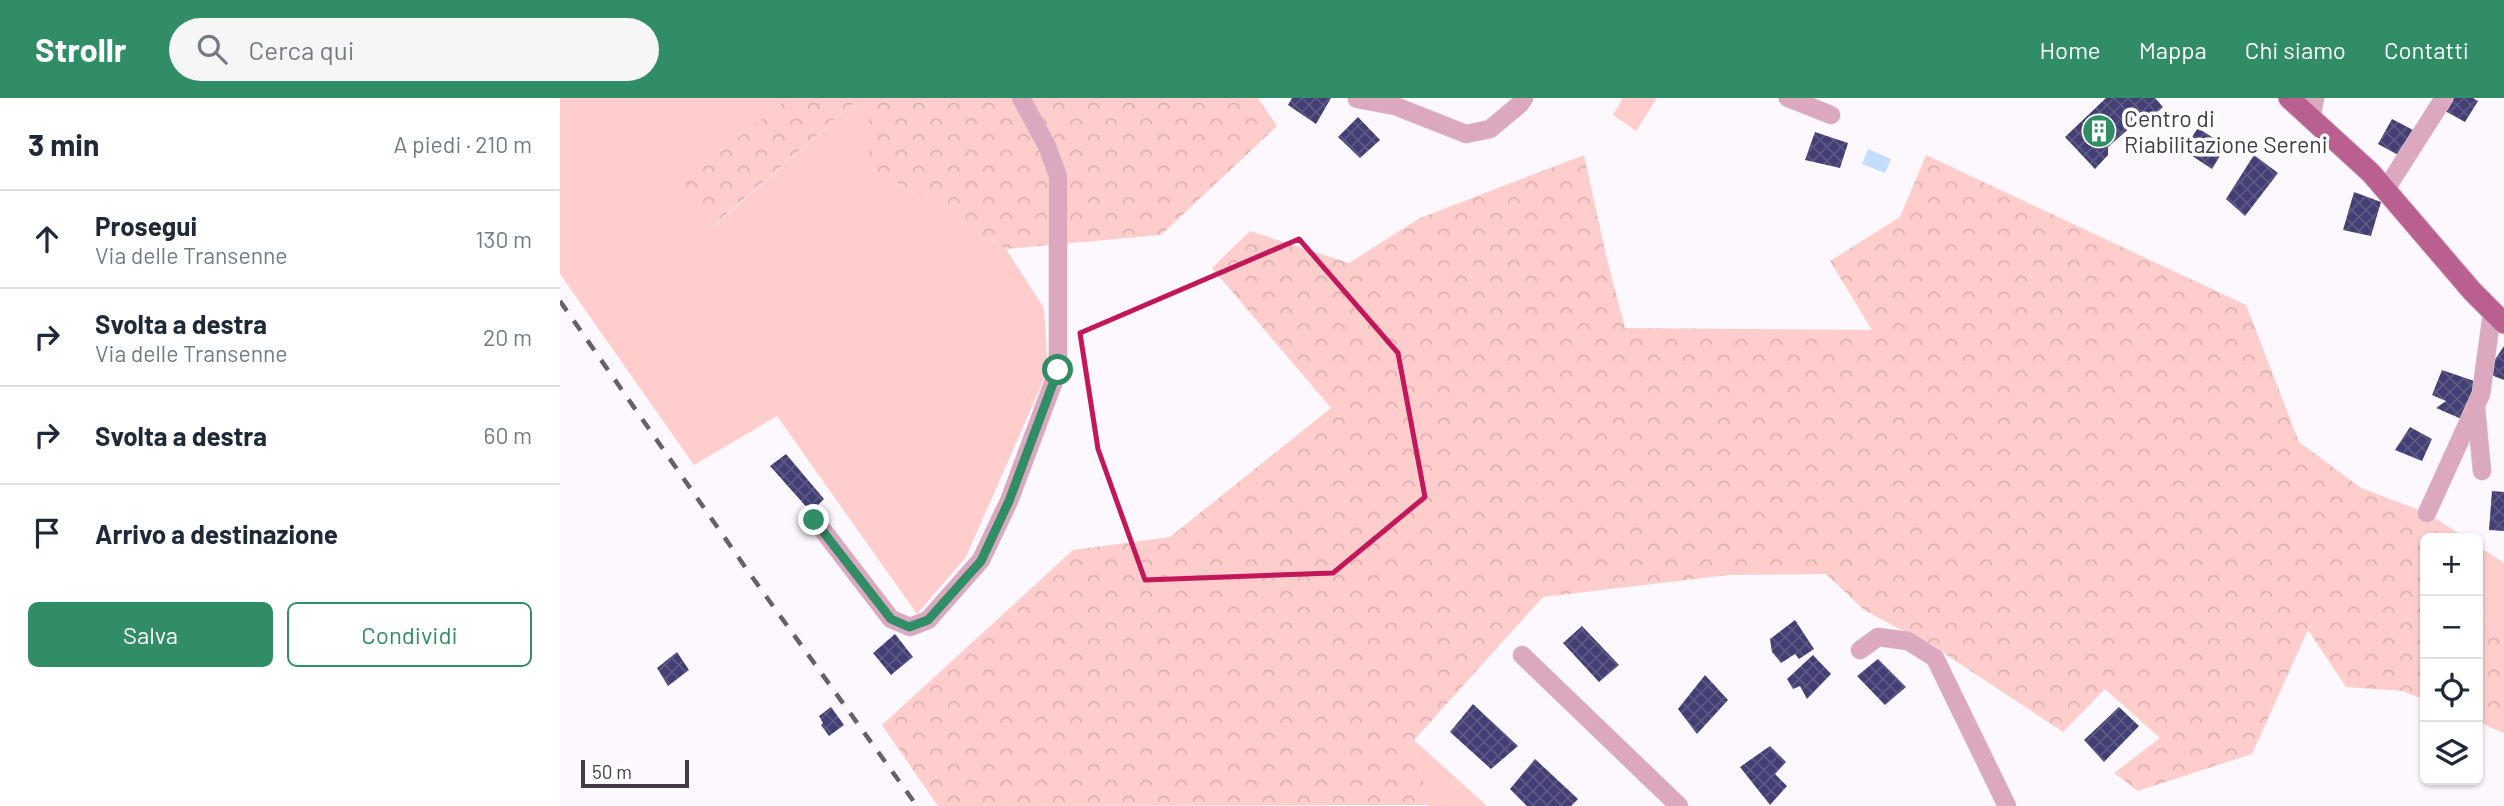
<!DOCTYPE html>
<html lang="it">
<meta charset="utf-8">
<style>
:root{--surface:#fff;--page:#f6f6f7;--text:#1f2937;--muted:#747a83;--line:#e0e1e3;--accent:#318d65}
body{margin:0;font-family:Barlow,sans-serif;background:var(--page);color:var(--text)}
.controls{position:absolute;right:21px;bottom:21px;display:grid;overflow:hidden;border-radius:10px;box-shadow:0 2px 5px #0004}
.controls button{width:63px;height:63px;display:grid;place-items:center;padding:0;border:0;border-bottom:2px solid var(--line);background:var(--surface);color:var(--text);font:35px sans-serif}
.scale{position:absolute;left:21px;bottom:18px;width:108px;box-sizing:border-box;padding-left:7px;border:4px solid #423a45;border-top:0;font-size:19px;line-height:24px;white-space:nowrap;color:#423a45;-webkit-text-stroke:5px #fff;paint-order:stroke}
.stop{position:absolute;width:21px;height:21px;margin:-16px;border:5px solid #318d65;border-radius:50%;background:#fff}
.stop.end{background:#318d65;border-color:#fff;box-shadow:0 2px 7px #0008}
.list{margin:0;padding:0;list-style:none}
h2{display:flex;justify-content:space-between;align-items:center;height:91px;margin:0;padding:0 28px;font-size:30px}
h2 small{font-size:23px;font-weight:400;color:var(--muted)}
.list li{display:grid;grid-template-columns:46px 1fr auto;gap:21px;align-items:center;box-sizing:border-box;height:98px;padding:0 28px;border-top:2px solid var(--line)}
.list b{display:block;font-size:26px;white-space:nowrap}
.list p{margin:0;font-size:23px;white-space:nowrap;color:var(--muted)}
.list em{font-size:23px;font-style:normal;color:var(--muted)}
.actions{display:flex;gap:14px;padding:21px 28px}
.actions a{flex:1;padding:16px 0;border:2px solid var(--accent);border-radius:10px;text-align:center;font-size:24px;color:var(--accent)}
.actions .main{background:var(--accent);color:#fff}
.icon{flex:none;width:38px;height:38px;fill:none;stroke:currentColor;stroke-width:2;stroke-linecap:round;stroke-linejoin:round}
.map{position:relative;flex:none;width:1944px;height:708px;overflow:hidden}
header{display:flex;align-items:center;gap:42px;box-sizing:border-box;height:98px;padding:0 35px;background:var(--accent);color:#fff}
header strong{font-size:33px}
nav{display:flex;gap:38px;margin-inline-start:auto;font-size:24px}
.search{width:490px;height:63px;background:var(--page);display:flex;align-items:center;gap:18px;box-sizing:border-box;padding:0 24px;border-radius:38px;color:var(--muted);font-size:26px}
main{display:flex}
aside{flex:1;background:var(--surface)}
.map>svg:first-child{display:block}
.green{fill:#fecdcc}
.forest{fill:url(#forest-crowns)}
.water{fill:#c3ddff}
.building{fill:url(#building-cross-hatch)}
.lines{fill:none;stroke-linecap:round;stroke-linejoin:round}
.minor-casing{stroke:#d7d2d8;stroke-width:19}
.major-casing{stroke:#d7d2d8;stroke-width:23}
.minor{stroke:#dba8c0;stroke-width:18}
.major{stroke:#b96090;stroke-width:21}
.rail{stroke:#67606a;stroke-width:4.5;stroke-dasharray:12 12;stroke-linecap:butt}
.route{stroke:#318d65;stroke-width:9}
.marked{fill:none;stroke:#c2185b;stroke-width:5;stroke-linejoin:round}
.labels{text-anchor:middle;dominant-baseline:central;stroke-width:7;stroke-linejoin:round;paint-order:stroke}
.poi-label{font-size:23px;fill:#423a45;stroke:#fff;text-anchor:start}
</style>
<header>
<strong>Strollr</strong>
<div class="search"><svg class="icon" aria-label="search" viewBox="0 0 24 24"><circle cx="10" cy="10" r="6"/><path d="M15 15l6 6"/></svg>Cerca qui</div>
<nav><a>Home</a><a>Mappa</a><a>Chi siamo</a><a>Contatti</a></nav>
</header>
<main>
<aside>
<h2>3 min<small>A piedi · 210 m</small></h2>
<ul class="list">
<li><svg class="icon" aria-label="ahead" viewBox="0 0 24 24"><path d="M12 20V5M6 11l6-6 6 6"/></svg><div><b>Prosegui</b><p>Via delle Transenne</p></div><em>130 m</em></li>
<li><svg class="icon" aria-label="right" viewBox="0 0 24 24"><path d="M7 20v-9h11M14 6l5 5-5 5"/></svg><div><b>Svolta a destra</b><p>Via delle Transenne</p></div><em>20 m</em></li>
<li><svg class="icon" aria-label="right" viewBox="0 0 24 24"><path d="M7 20v-9h11M14 6l5 5-5 5"/></svg><div><b>Svolta a destra</b></div><em>60 m</em></li>
<li><svg class="icon" aria-label="arrive" viewBox="0 0 24 24"><path d="M6 21V4h12l-3 4 3 4H6"/></svg><div><b>Arrivo a destinazione</b></div></li>
</ul>
<div class="actions"><a class="main">Salva</a><a>Condividi</a></div>
</aside>
<div class="map">
<svg width="1944" height="708" viewBox="0 0 1944 708">
<defs>
<pattern id="forest-crowns" width="20" height="18" patternUnits="userSpaceOnUse" patternTransform="scale(1.75)"><rect width="20" height="18" fill="#fecdcc"/><path d="M2 6a3 3 0 1 1 6 0M12 15a3 3 0 1 1 6 0" fill="none" stroke="#dbb1b1"/></pattern>
<pattern id="building-cross-hatch" width="8" height="8" patternUnits="userSpaceOnUse" patternTransform="scale(1.75)"><rect width="8" height="8" fill="#433e74"/><path d="M0 0l8 8M0 8l8-8" fill="none" stroke="#5d5985"/></pattern>
</defs>
<rect width="100%" height="100%" fill="#fcf8fd"/>
<path class="green" d="M0,0H228L122,84L154,128L300,0H309V68L446,151L484,210L488,272L406,459L357,516L217,318L134,367L0,176Z
M1063,0H1097L1076,33L1053,17Z
M1867,415L1906,440H1880Z
M1918,448L1944,465V543L1918,507Z
M854,642L927,708H866H869Z"/>
<path class="forest" d="M228,0H300L153,128L122,84Z
M309,0H698L717,28L601,137L446,151L309,68Z
M1024,57L1046,157L1065,230L1312,232L1270,163L1340,119L1366,57L1686,207L1739,344L1801,390L1867,415L1880,440H1865V602L1843,593L1786,589L1748,532L1692,656L1578,693L1554,675L1600,640L1545,591L1503,634L1379,552L1304,512L1266,476L1169,477L983,499L854,642L869,707L378,708L322,627L513,452L610,439L771,310L652,170L690,133L789,165L860,120Z
M1918,507L1944,543V635L1918,624Z"/>
<path class="water" d="M1308,51L1331,61L1325,75L1302,66Z"/>
<path class="building" d="M732,0H771L756,26L728,7Z
M1546,0H1595L1603,9L1583,27H1573L1548,49V57L1535,71L1505,39Z
M1894,0H1913L1918,3L1905,24L1885,13Z
M798,19L820,42L800,60L778,39Z
M1832,21L1855,33L1840,58L1818,46Z
M1638,30L1666,48L1652,71L1623,52Z
M1255,34L1288,45L1280,70L1245,62Z
M1694,57L1718,75L1685,118L1666,101Z
M1794,94L1821,104L1811,138L1783,132Z
M1944,248V282L1926,275Z
M1882,272L1920,285L1904,322L1876,310L1886,303L1872,297Z
M1850,329L1872,341L1862,363L1835,352Z
M226,356L264,401L251,414L210,368Z
M1932,393L1944,394V433L1929,432Z
M1235,522L1254,551L1239,561L1235,556L1221,565L1212,554L1210,541Z
M1022,528L1059,567L1039,584L1003,545Z
M335,536L353,559L331,577L313,555Z
M117,554L129,572L108,588L97,570Z
M1253,557L1271,576L1247,601L1240,588L1233,591L1227,581Z
M1318,561L1346,589L1325,607L1297,578Z
M1145,577L1168,602L1137,636L1118,611Z
M913,606L958,648L931,671L890,634Z
M271,609L284,627L269,638L261,627L263,625L259,618Z
M1559,609L1579,628L1544,664L1524,642Z
M1210,648L1226,664L1215,676L1227,688L1210,707L1180,669Z
M975,661L1018,701L1011,708H967L950,691Z"/>
<g class="lines">
<g class="minor-casing">
<path id="minor" d="M1228,0L1271,17
M797,1L835,8L906,36L930,31L960,6L964,0
M1751,20L1755,0
M1826,91L1884,0
M1916,310L1922,373
M1867,415L1921,296L1932,215
M255,422L331,521L350,529L368,522L421,462L449,403L498,272V78L487,48L461,0
M1300,552L1318,539L1348,543L1375,560L1447,708
M962,557L1119,708"/>
</g>
<g class="major-casing">
<path id="major" d="M1729,0L1811,75L1912,193L1944,225"/>
</g>
<use href="#minor" class="minor"/>
<use href="#major" class="major"/>
<path class="rail" d="M0,203L190,476L357,708"/>
</g>
<g class="lines">
<path class="route" d="M254,422L331,521L349,529L368,522L421,463L449,403L498,272"/>
</g>
<path class="marked" d="M739,141L838,255L865,399L773,475L585,482L538,351L520,235Z"/>
<defs>
<g id="building-disc" transform="scale(1.75)"><circle r="9.5" fill="#318d65" stroke="#fff"/><path d="M-4-6H4V6H1V3H-1V6H-4ZM-2.5-4.3h1.7v1.8h-1.7ZM.8-4.3h1.7v1.8H.8ZM-2.5-1h1.7V.8h-1.7ZM.8-1h1.7V.8H.8Z" fill="#fff"/></g>
</defs>
<g fill-rule="evenodd">
<use href="#building-disc" x="1539" y="33"/>
</g>
<g class="labels">
<g class="poi-label">
<text x="1564" y="20">Centro di<tspan x="1564" dy="26">Riabilitazione Sereni</tspan></text>
</g>
</g>
</svg>
<div class="controls">
<button>+</button>
<button>−</button>
<button><svg class="icon" aria-label="locate" viewBox="0 0 24 24"><circle cx="12" cy="12" r="6"/><path d="M12 2v4M12 18v4M2 12h4M18 12h4"/></svg></button>
<button><svg class="icon" aria-label="layers" viewBox="0 0 24 24"><path d="M12 4l9 5-9 5-9-5zM3 14l9 5 9-5"/></svg></button>
</div>
<div class="scale">50 m</div>
<div class="stop" style="left:498px;top:272px"></div>
<div class="stop end" style="left:254px;top:422px"></div>
</div>
</main>
